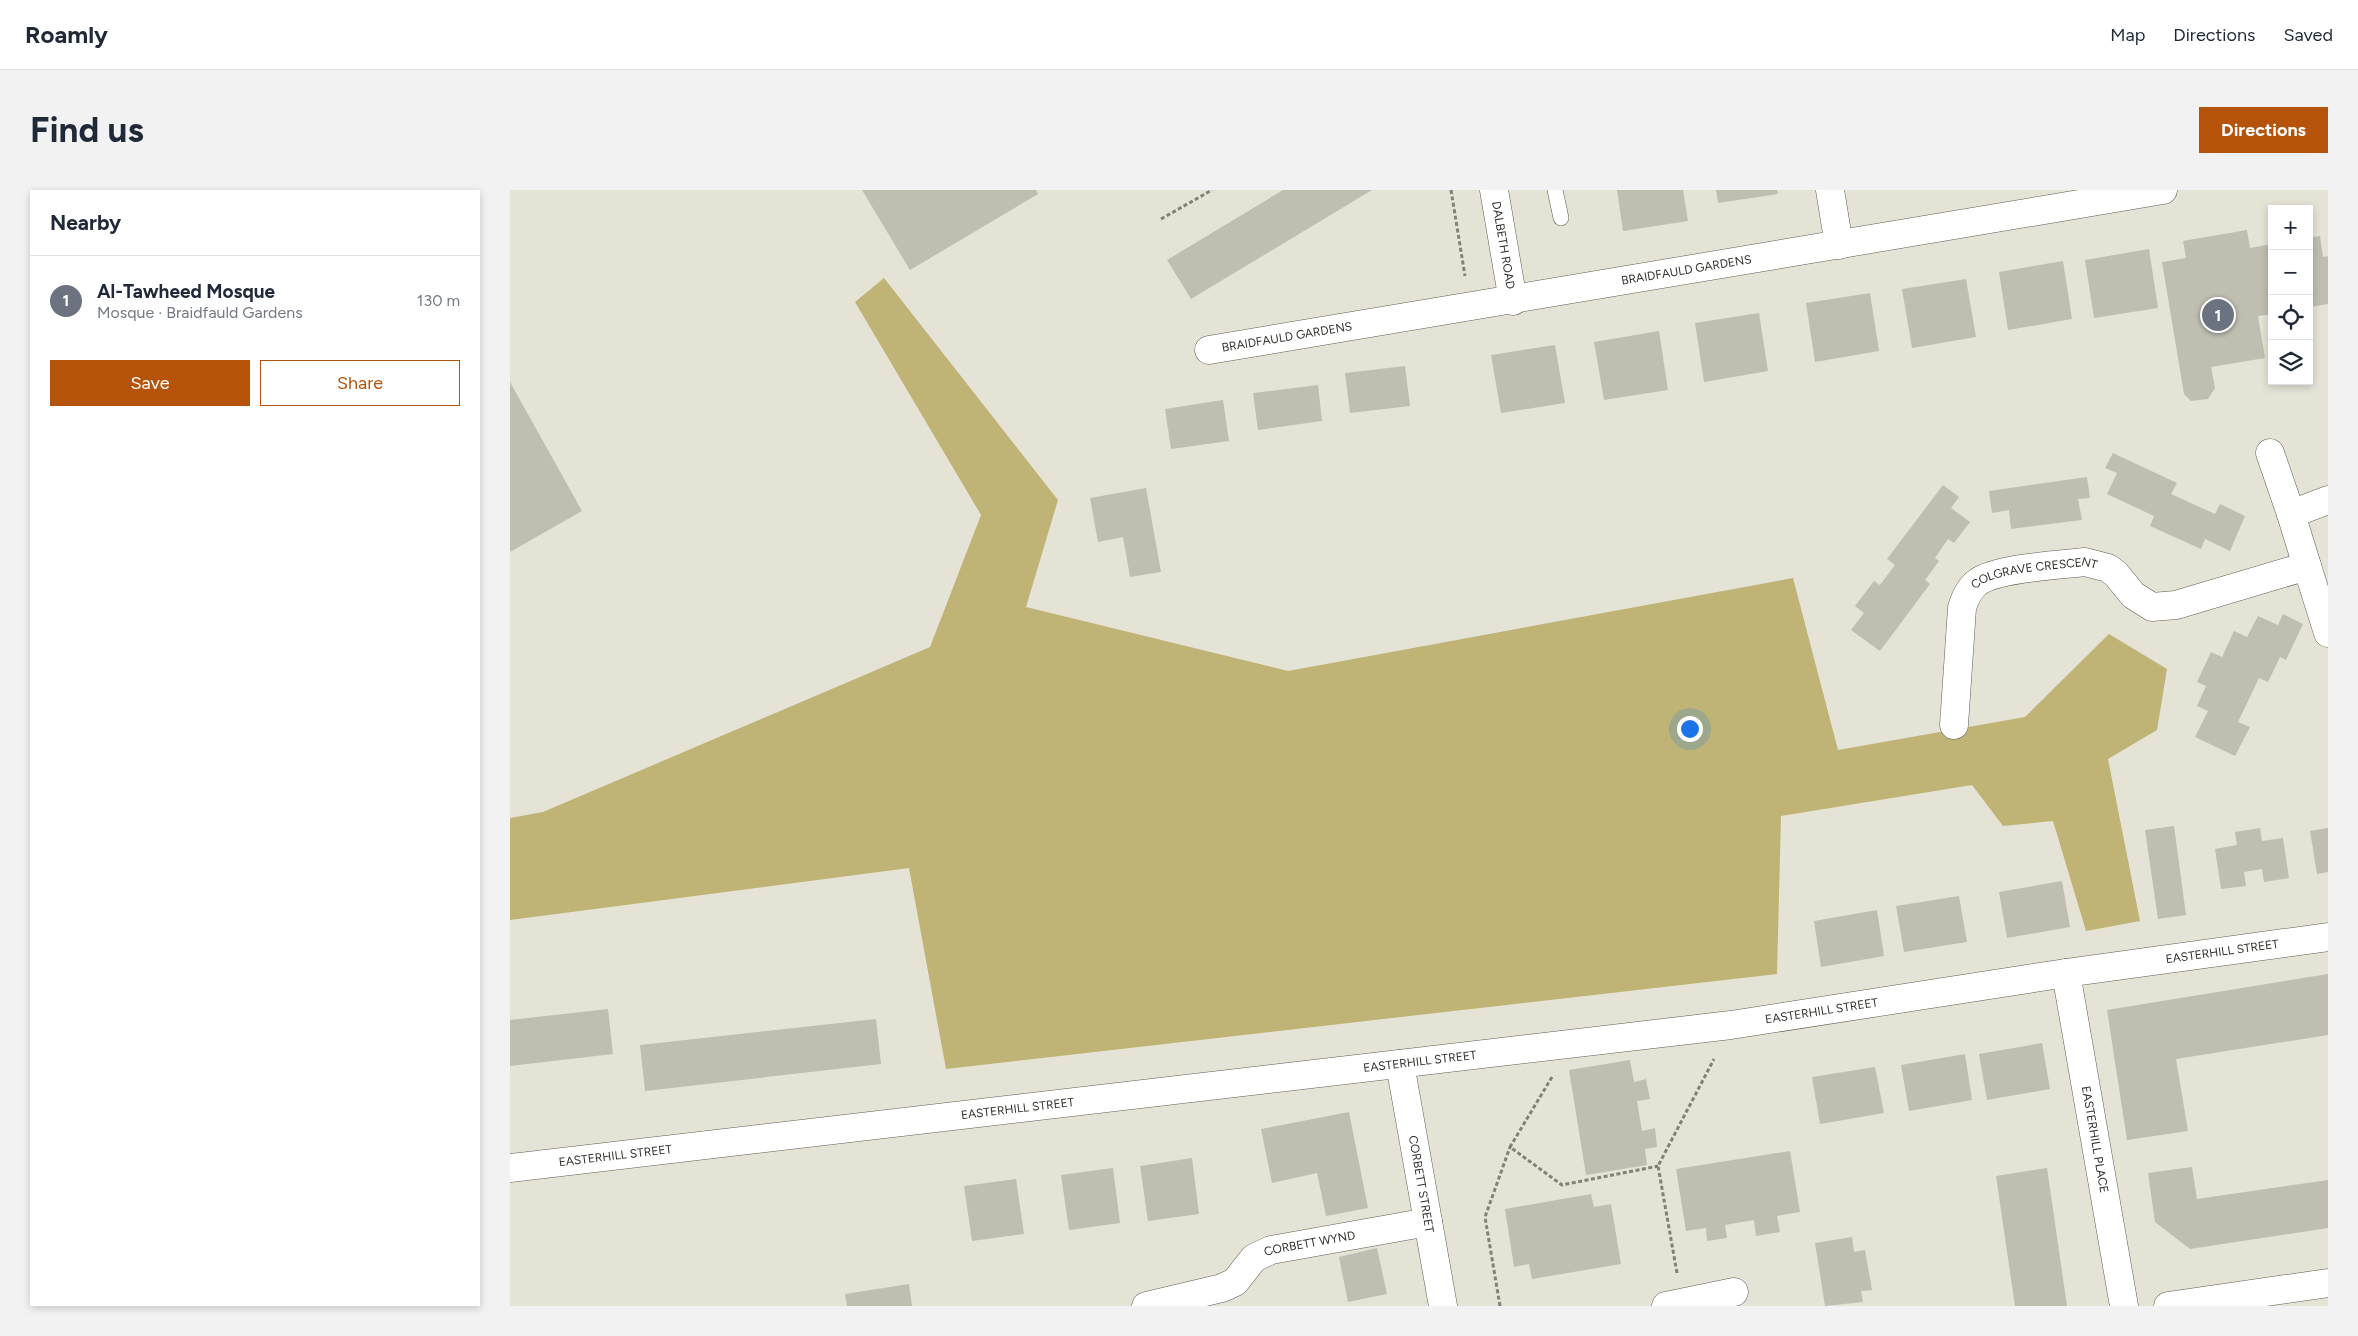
<!DOCTYPE html>
<meta charset="utf-8">
<style>
:root{--surface:#fff;--page:#f2f2f3;--text:#1f2937;--muted:#747a83;--line:#e0e1e3;--accent:#b45309}
body{margin:0;font-family:Figtree,sans-serif;background:var(--page);color:var(--text)}
.controls{position:absolute;right:15px;top:15px;display:grid;overflow:hidden;border-radius:0px;box-shadow:0 2px 8px #0003}
.controls button{width:45px;height:45px;display:grid;place-items:center;padding:0;border:0;border-bottom:1px solid var(--line);background:var(--surface);color:var(--text);font:25px sans-serif}
.you{position:absolute;left:1179px;top:538px;width:18px;height:18px;margin:-12px;border:4px solid #fff;border-radius:50%;background:#1a73e8;box-shadow:0 0 0 8px #1a73e833}
.badge{display:grid;place-items:center;width:32px;height:32px;border-radius:50%;background:var(--accent);color:#fff;font-size:16px;font-weight:700}
.pin{position:absolute;translate:-50% -50%;border:2px solid #fff;box-shadow:0 1px 5px #0006}
.list{margin:0;padding:0;list-style:none}
h2{display:flex;justify-content:space-between;align-items:center;height:65px;margin:0;padding:0 20px;font-size:21px}
h2 small{font-size:16px;font-weight:400;color:var(--muted)}
.list li{display:grid;grid-template-columns:32px 1fr auto;gap:15px;align-items:center;box-sizing:border-box;height:90px;padding:0 20px;border-top:1px solid var(--line)}
.list b{display:block;font-size:19px;white-space:nowrap}
.list p{margin:0;font-size:16px;white-space:nowrap;color:var(--muted)}
.list em{font-size:16px;font-style:normal;color:var(--muted)}
.actions{display:flex;gap:10px;padding:15px 20px}
.actions a{flex:1;padding:11px 0;border:1px solid var(--accent);border-radius:0px;text-align:center;font-size:18px;color:var(--accent)}
.actions .main{background:var(--accent);color:#fff}
.icon{flex:none;width:28px;height:28px;fill:none;stroke:currentColor;stroke-width:2;stroke-linecap:round;stroke-linejoin:round}
.map{position:relative;flex:none;width:1818px;height:1116px;overflow:hidden;border-radius:0px}
header{display:flex;align-items:center;gap:30px;box-sizing:border-box;height:70px;padding:0 25px;background:var(--surface);border-bottom:1px solid var(--line)}
header strong{font-size:24px}
nav{display:flex;gap:28px;margin-inline-start:auto;font-size:18px}
.intro{display:flex;align-items:center;justify-content:space-between;box-sizing:border-box;height:120px;padding:0 30px}
h1{margin:0;font-size:35px}
.button{padding:12px 22px;border-radius:0px;background:var(--accent);color:#fff;font-size:18px;font-weight:700}
main{display:flex;gap:30px;padding:0 30px}
aside{flex:1;background:var(--surface);border-radius:0px;box-shadow:0 2px 8px #0003}
.map>svg:first-child{display:block}
.green{fill:#bfb476}
.building{fill:#bfbeb1}
.lines{fill:none;stroke-linecap:round;stroke-linejoin:round}
.lane-casing{stroke:#5f5d52;stroke-width:16}
.street-casing{stroke:#5f5d52;stroke-width:29}
.path{stroke:#828178;stroke-width:3;stroke-dasharray:4 2.5;stroke-linecap:butt}
.lane{stroke:#fff;stroke-width:15}
.street{stroke:#fff;stroke-width:28}
.labels{text-anchor:middle;dominant-baseline:central;stroke-width:4;stroke-linejoin:round;paint-order:stroke}
.street-label{font-size:12px;fill:#31302b;stroke:#f2f0e3}
</style>
<header>
<strong>Roamly</strong>
<nav><a>Map</a><a>Directions</a><a>Saved</a></nav>
</header>
<div class="intro"><h1>Find us</h1><a class="button">Directions</a></div>
<main>
<aside>
<h2>Nearby<small></small></h2>
<ul class="list">
<li><span class="badge" style="background:#6b7280">1</span><div><b>Al-Tawheed Mosque</b><p>Mosque · Braidfauld Gardens</p></div><em>130 m</em></li>
</ul>
<div class="actions"><a class="main">Save</a><a>Share</a></div>
</aside>
<div class="map">
<svg width="1818" height="1116" viewBox="0 0 1818 1116">
<rect width="100%" height="100%" fill="#e5e3d6"/>
<path class="green" d="M374,88L548,310L516,417L778,481L1283,388L1328,560L1515,527L1599,444L1657,479L1647,540L1598,569L1630,731L1576,741L1543,631L1493,636L1462,595L1271,626L1267,784L436,879L399,678L0,730V628L33,622L420,457L471,325L345,112Z"/>
<path class="building" d="M352,0H526L528,4L400,80Z
M773,0H862L681,109L657,70Z
M1107,0H1173L1178,31L1113,41Z
M1206,0H1267L1268,4L1208,13Z
M1737,40L1740,58L1762,54V124L1748,126L1755,168L1701,177L1705,198L1698,209L1681,211L1674,204L1652,72L1676,68L1673,51Z
M1810,46L1813,67L1818,66V114L1799,117V48Z
M1639,59L1648,118L1584,128L1575,70Z
M1553,71L1562,129L1498,140L1489,82Z
M1456,89L1466,147L1402,158L1392,99Z
M1360,103L1369,161L1305,172L1296,113Z
M1249,123L1258,181L1194,192L1185,133Z
M1149,141L1158,200L1094,210L1084,152Z
M1045,155L1055,213L991,223L981,165Z
M895,176L900,216L840,223L835,183Z
M0,192L72,321L0,362Z
M808,195L812,231L748,240L743,203Z
M713,210L719,251L661,259L655,219Z
M1603,263L1667,293L1661,304L1705,324L1710,314L1735,326L1720,361L1695,349L1691,359L1640,336L1644,326L1597,304L1607,283L1595,278Z
M1577,287L1580,308L1568,309L1572,330L1501,339L1499,320L1482,323L1479,301Z
M1433,295L1449,307L1441,318L1460,332L1444,353L1438,349L1425,368L1429,371L1415,390L1420,394L1370,461L1341,440L1354,423L1345,416L1364,391L1370,395L1385,375L1377,369Z
M636,298L651,382L620,387L613,347L588,352L580,308Z
M1773,424L1793,434L1776,470L1770,467L1758,492L1749,488L1728,532L1740,537L1725,566L1685,547L1698,521L1687,516L1696,496L1687,492L1701,462L1712,467L1724,441L1737,447L1748,426L1768,435Z
M1664,636L1676,725L1648,729L1635,640Z
M1750,638L1752,651L1773,648L1779,688L1754,692L1752,679L1734,682L1736,696L1711,699L1705,659L1727,655L1725,642Z
M1818,638V682L1807,684L1800,641Z
M1552,691L1560,737L1497,748L1489,702Z
M1449,706L1457,752L1394,762L1386,716Z
M1367,720L1374,766L1311,777L1304,731Z
M1818,784V845L1666,869L1678,941L1617,950L1597,820Z
M98,819L103,864L0,876V830Z
M366,829L371,874L135,901L130,855Z
M1532,853L1540,899L1477,910L1469,864Z
M1455,864L1462,910L1399,921L1391,875Z
M1120,870L1124,892L1136,889L1140,909L1127,911L1132,941L1145,938L1147,957L1135,959L1137,975L1076,985L1059,880Z
M1365,877L1374,923L1310,934L1302,887Z
M839,922L858,1018L816,1026L807,983L762,993L751,939Z
M1280,961L1290,1022L1267,1026L1270,1042L1246,1046L1244,1030L1215,1035L1217,1048L1197,1051L1196,1038L1176,1041L1166,979Z
M682,968L689,1024L638,1031L630,976Z
M1682,977L1687,1009L1818,990V1038L1680,1059L1645,1032L1638,983Z
M603,978L610,1033L559,1040L551,985Z
M1537,978L1557,1116H1505L1486,986Z
M506,989L514,1044L462,1051L454,996Z
M1081,1004L1084,1017L1101,1014L1111,1074L1022,1089L1019,1074L1004,1077L995,1019Z
M1342,1047L1344,1062L1355,1060L1362,1100L1351,1101L1353,1112L1315,1116L1305,1053Z
M867,1058L877,1104L838,1112L829,1067Z
M399,1094L402,1116H337L335,1104Z"/>
<g class="lines">
<g class="lane-casing">
<path id="lane" d="M1045,0L1051,28"/>
</g>
<g class="street-casing">
<g id="street">
<path id="s1" d="M984,0L1003,111"/>
<path d="M1320,0L1329,55"/>
<path id="s2" d="M699,160L1653,0"/>
<path d="M1760,263L1781,324"/>
<path d="M1797,376L1818,443"/>
<path id="s3" d="M1444,535L1452,418C1455,408 1459,398 1468,392C1487,378 1550,375 1575,372L1598,378L1606,384L1623,405L1642,417L1666,415L1797,376L1781,324L1818,310"/>
<path id="s4" d="M1556,783L1614,1116"/>
<path id="s5" d="M890,874L933,1116"/>
<path id="s6" d="M0,978L1221,835L1556,783L1818,747"/>
<path id="s7" d="M636,1116L712,1098L725,1092L744,1068L761,1060L918,1032"/>
<path d="M1156,1116L1224,1102"/>
<path d="M1658,1116L1818,1093"/>
</g>
</g>
<path class="path" d="M941,0L955,86
M651,29L702,0
M1042,887L1000,957L1052,995L1148,976
M1167,1083L1148,976L1204,869
M990,1116L975,1027L1000,957"/>
<use href="#lane" class="lane"/>
<use href="#street" class="street"/>
</g>
<g class="labels">
<g class="street-label">
<text stroke="none"><textPath href="#s1" startOffset="56">DALBETH ROAD</textPath></text>
<text stroke="none"><textPath href="#s2" startOffset="484">BRAIDFAULD GARDENS</textPath></text>
<text stroke="none"><textPath href="#s2" startOffset="79">BRAIDFAULD GARDENS</textPath></text>
<text stroke="none"><textPath href="#s3" startOffset="206">COLGRAVE CRESCENT</textPath></text>
<text stroke="none"><textPath href="#s6" startOffset="1726">EASTERHILL STREET</textPath></text>
<text stroke="none"><textPath href="#s6" startOffset="1321">EASTERHILL STREET</textPath></text>
<text stroke="none"><textPath href="#s6" startOffset="916">EASTERHILL STREET</textPath></text>
<text stroke="none"><textPath href="#s6" startOffset="511">EASTERHILL STREET</textPath></text>
<text stroke="none"><textPath href="#s4" startOffset="169">EASTERHILL PLACE</textPath></text>
<text stroke="none"><textPath href="#s6" startOffset="106">EASTERHILL STREET</textPath></text>
<text stroke="none"><textPath href="#s5" startOffset="122">CORBETT STREET</textPath></text>
<text stroke="none"><textPath href="#s7" startOffset="181">CORBETT WYND</textPath></text>
</g>
</g>
</svg>
<div class="controls">
<button>+</button>
<button>−</button>
<button><svg class="icon" aria-label="locate" viewBox="0 0 24 24"><circle cx="12" cy="12" r="6"/><path d="M12 2v4M12 18v4M2 12h4M18 12h4"/></svg></button>
<button><svg class="icon" aria-label="layers" viewBox="0 0 24 24"><path d="M12 4l9 5-9 5-9-5zM3 14l9 5 9-5"/></svg></button>
</div>
<div class="you"></div>
<div class="pin badge" style="left:1708px;top:125px;background:#6b7280">1</div>
</div>
</main>
